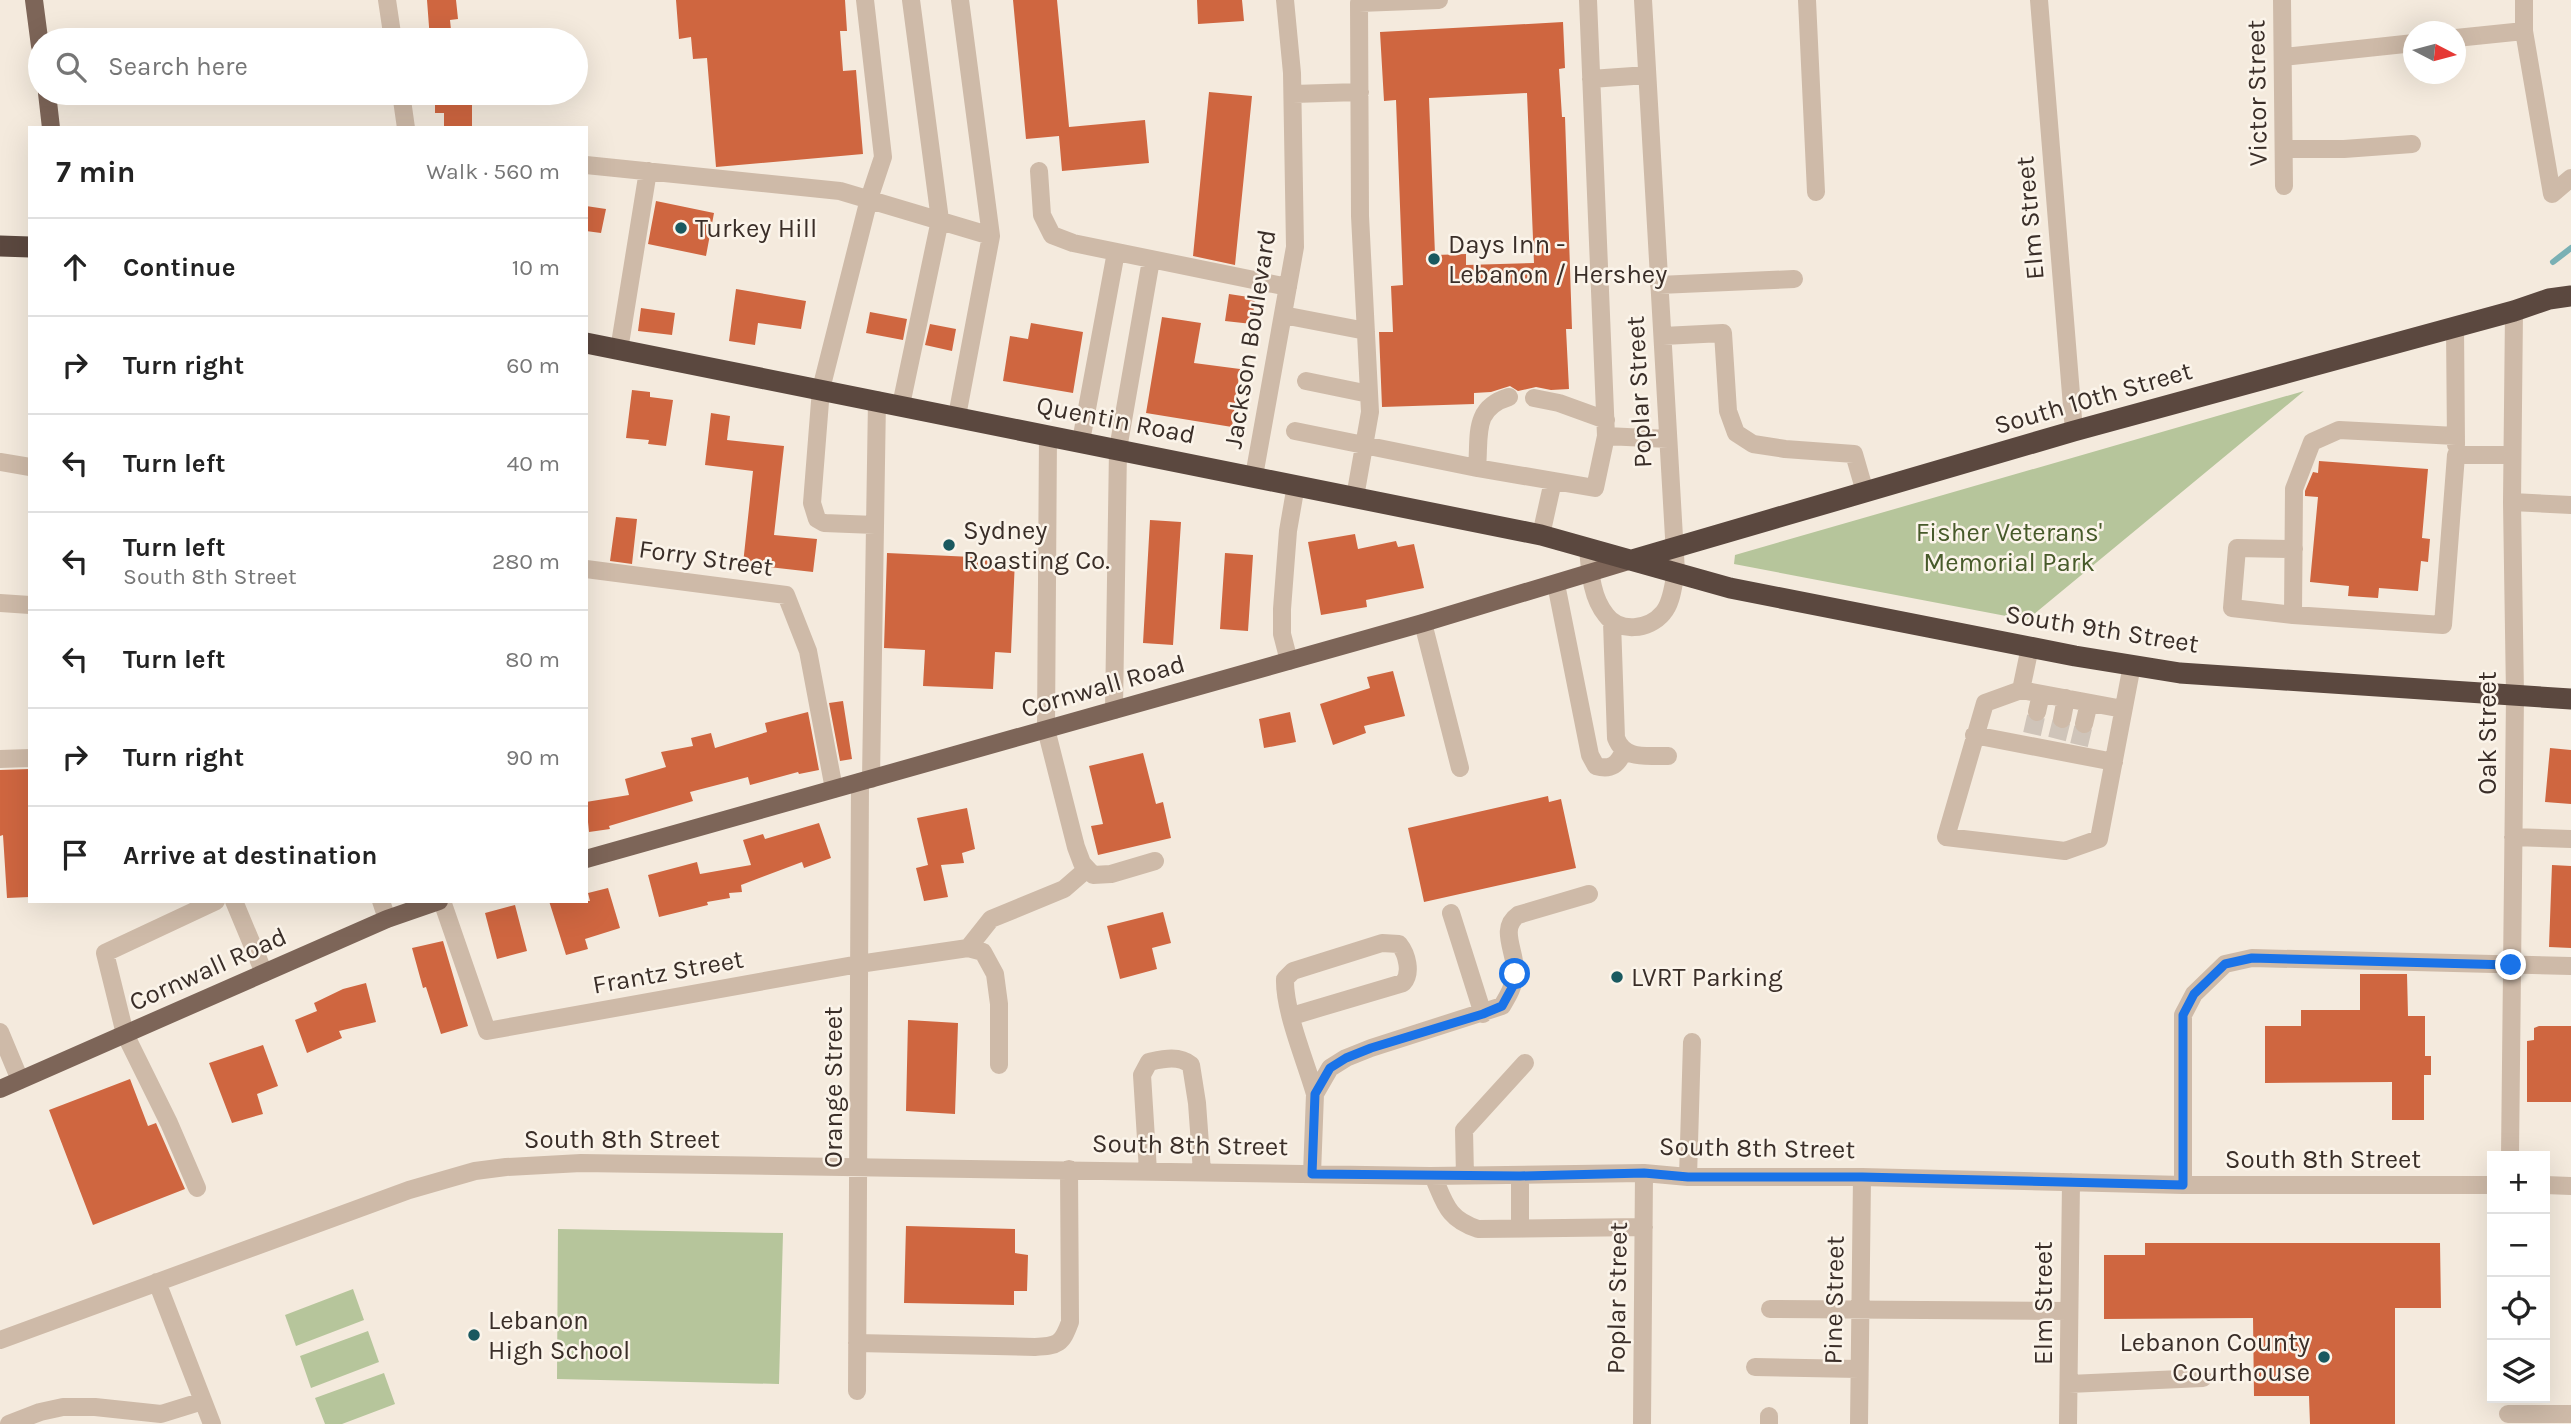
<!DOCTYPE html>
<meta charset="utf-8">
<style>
:root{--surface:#fff;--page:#f6f6f6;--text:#222;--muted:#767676;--line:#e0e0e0}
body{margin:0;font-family:Karla,sans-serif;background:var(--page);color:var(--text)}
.controls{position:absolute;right:21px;bottom:21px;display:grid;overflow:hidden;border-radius:0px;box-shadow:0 7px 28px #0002}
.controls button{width:63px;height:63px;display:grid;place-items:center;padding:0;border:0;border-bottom:2px solid var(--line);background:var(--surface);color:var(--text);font:35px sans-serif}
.compass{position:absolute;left:2403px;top:21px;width:63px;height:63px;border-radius:50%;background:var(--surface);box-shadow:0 7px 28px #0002;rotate:96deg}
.stop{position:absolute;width:21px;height:21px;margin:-16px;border:5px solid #1a73e8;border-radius:50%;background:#fff}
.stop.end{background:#1a73e8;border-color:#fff;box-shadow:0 2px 7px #0008}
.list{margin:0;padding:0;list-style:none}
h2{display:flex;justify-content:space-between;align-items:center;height:91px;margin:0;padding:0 28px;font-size:30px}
h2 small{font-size:23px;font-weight:400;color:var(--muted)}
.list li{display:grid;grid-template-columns:46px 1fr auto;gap:21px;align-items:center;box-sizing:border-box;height:98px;padding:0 28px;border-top:2px solid var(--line)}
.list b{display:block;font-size:26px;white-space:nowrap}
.list p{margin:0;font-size:23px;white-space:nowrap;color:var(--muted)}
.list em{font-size:23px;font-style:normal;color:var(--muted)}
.icon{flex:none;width:38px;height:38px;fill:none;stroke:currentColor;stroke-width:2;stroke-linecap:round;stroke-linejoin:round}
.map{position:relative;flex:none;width:2571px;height:1424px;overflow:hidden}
.search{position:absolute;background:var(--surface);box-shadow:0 7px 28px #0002;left:28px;top:28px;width:560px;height:77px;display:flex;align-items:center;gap:18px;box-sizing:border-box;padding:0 24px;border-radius:38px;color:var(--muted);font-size:26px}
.panel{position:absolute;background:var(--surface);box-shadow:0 7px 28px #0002;left:28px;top:126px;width:560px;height:777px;border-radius:0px}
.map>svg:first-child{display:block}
.green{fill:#b6c59b}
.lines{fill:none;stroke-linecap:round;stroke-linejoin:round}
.stream{stroke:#79b0b4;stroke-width:6}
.building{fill:#cf6640;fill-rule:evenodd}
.minor-tunnel{stroke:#cfc4b9;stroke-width:18;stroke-dasharray:18 9;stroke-linecap:butt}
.minor{stroke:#cebaa8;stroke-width:18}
.major{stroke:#7d6558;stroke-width:18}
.highway{stroke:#5b483f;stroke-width:21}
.route{stroke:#1a73e8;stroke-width:9}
.poi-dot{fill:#1a595f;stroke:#fbf4ea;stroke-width:2.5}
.labels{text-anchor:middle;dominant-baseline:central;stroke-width:5;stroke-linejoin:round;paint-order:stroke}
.street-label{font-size:26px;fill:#3a2e28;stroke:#fbf4ea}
.poi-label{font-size:26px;fill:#3a2e28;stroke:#fbf4ea;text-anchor:start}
.park-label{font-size:26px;fill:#475a2a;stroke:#fbf4ea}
</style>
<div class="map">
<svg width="2571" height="1424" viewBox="0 0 2571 1424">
<rect width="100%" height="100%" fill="#f4eadd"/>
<path class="green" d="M2304,391L2027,620L1734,564L1735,555Z
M558,1229L783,1233L779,1384L557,1379Z
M353,1289L364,1320L296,1346L285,1315Z
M368,1331L379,1362L311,1388L300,1356Z
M384,1373L395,1404L342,1424H325L315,1398Z"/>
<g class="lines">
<path class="stream" d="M2553,262L2571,248"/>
</g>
<path class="building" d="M427,0H456L458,19L450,20L452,40H430Z
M676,0H845L847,31H840L843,71L856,70L863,154L716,167L707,58L693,59L691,37L679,39Z
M1013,0H1057L1069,127L1145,120L1149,163L1062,171L1059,136L1026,139Z
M1197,0H1242L1244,21L1198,24Z
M1563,22L1565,68L1559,69L1562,117H1565L1572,329H1566L1569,389L1551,390L1536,387L1518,391L1510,386L1491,392L1474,393V404L1382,407L1379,332H1393L1391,286L1403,285L1396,100L1384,101L1380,32ZM1527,93L1534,263L1466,265V254L1435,255L1429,98Z
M1209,92L1252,96L1235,265L1193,256Z
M435,93H472V128H444V113H435Z
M656,201L714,213L706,256L648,244Z
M586,206L606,209L601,233L586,231Z
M736,289L806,301L801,329L758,323L755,345L729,341Z
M1229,294L1255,298L1252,324L1225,321Z
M641,308L675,313L672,335L638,331Z
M870,312L907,319L903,340L866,333Z
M1162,317L1201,323L1194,363L1240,369L1232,427L1146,413Z
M1031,323L1083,332L1073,393L1003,381L1010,336L1028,339Z
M930,324L956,329L952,351L925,345Z
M632,390L650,392V397L673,400L666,446L648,444L649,440L626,438Z
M711,413L730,416L727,440L784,446L774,535L817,539L813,572L743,564L753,471L705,465Z
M2319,461L2428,469L2422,538L2430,539L2428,562L2421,561L2418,591L2379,588L2378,598L2348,596L2349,586L2310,582L2318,497L2305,496V491L2313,472L2318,473Z
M616,517L637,519L632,564L610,561Z
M1150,520L1181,522L1173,645L1143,643Z
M1355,534L1358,549L1396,541L1398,547L1414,544L1424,588L1366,600L1367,607L1321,615L1308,542Z
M887,553L1015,559L1011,653L995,652L993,689L923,686L925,650L884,648Z
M1225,553L1253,555L1248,631L1220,629Z
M1393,671L1405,716L1364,726L1366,733L1333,745L1320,704L1370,688L1367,677Z
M843,701L852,759L840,761L829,703Z
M808,712L819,770L799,774L798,772L750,785L748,777L690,792L693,801L609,826L610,829L589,832L586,802L629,795L625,779L666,767L661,752L693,746L691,738L711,733L715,748L767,732L765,723Z
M1290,712L1296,742L1264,748L1259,719Z
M2550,748L2571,750V804L2545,802Z
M1143,753L1156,804L1163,802L1171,838L1098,855L1091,826L1103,824L1089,766Z
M30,769V897L7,898L3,835L0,836V770Z
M1548,796L1549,802L1561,799L1576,868L1424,902L1408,828Z
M967,808L975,849L962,853L964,863L941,865L948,897L924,901L916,868L928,865L917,818Z
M819,823L831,858L804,868L802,862L741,885L742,892L729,893L730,898L707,902L708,905L659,917L648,875L697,862L700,874L751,865L743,840L763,834L765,839Z
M2552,865L2571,866V948L2549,947Z
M608,888L620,928L585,939L588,949L566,955L549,901H590L588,893Z
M515,905L527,951L497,959L485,913Z
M1163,912L1171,943L1152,948L1157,969L1120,979L1107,926Z
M443,941L468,1026L441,1034L426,987L423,988L412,948Z
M2360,974H2407L2408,1016H2425V1056H2431V1075H2424V1120H2392V1082L2265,1083V1026H2301V1010H2360Z
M366,983L376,1022L339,1031L342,1038L307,1053L295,1020L317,1011L314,1003L343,989Z
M908,1020L958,1023L955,1114L906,1111Z
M2539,1026H2571V1102H2527V1041L2534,1040V1028Z
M263,1045L278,1086L257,1094L263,1114L232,1123L209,1063Z
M130,1079L148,1126L156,1123L185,1189L93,1225L49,1110Z
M906,1226L1015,1229V1253L1028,1255L1027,1291H1014V1305L904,1303Z
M2145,1243H2440L2441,1308H2395V1424H2310L2309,1396H2254L2253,1318L2104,1319V1255H2145Z"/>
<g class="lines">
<path class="minor-tunnel" d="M2032,734L2037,712
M2057,739L2062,719
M2079,745L2084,724"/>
<path class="minor" d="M387,0L393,40
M865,0L883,157L869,199L821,389L812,503L817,519L824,523L875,525
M1588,0L1606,436L1668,439
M1807,0L1816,192
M2039,0L2074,431
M2282,0L2284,186
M2524,0V31L2552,194L2571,178
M2456,38L2524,31
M2283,57L2414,43
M1591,79L1647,75
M401,93L406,128
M1293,94L1360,92
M2284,149H2344L2412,144
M586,165L840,191L991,236
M1039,171L1042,215L1052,235L1073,243L1288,287
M1659,285L1794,279
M1283,315L1366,331
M2455,327L2456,445
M1663,336L1723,333L1728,411L1736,433L1753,444L1785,449L1854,454L1865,492
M619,350L648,171
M1306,381L1369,394
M1534,398L1559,403L1606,420
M901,405L940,220L911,0
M957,416L991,236L960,0
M1295,431L1477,468L1595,488L1606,436
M1048,435L1046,729L1076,847L1082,863L1093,875L1111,874L1155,861
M1081,441L1116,252
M0,462L30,467
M1477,468C1480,436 1472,408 1509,397
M1254,476L1295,247L1292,73L1285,0
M1355,497L1370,412L1360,216L1359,3L1439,0
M2512,502L2571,505
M1541,535L1553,481
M1588,548C1590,570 1591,597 1606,615C1619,633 1649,630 1663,613C1672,603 1673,585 1676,572L1643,0
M2294,549L2237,548L2232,608L2293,615L2443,625L2456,455H2512
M586,569L786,595L808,651L834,789
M1556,584L1590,755L1596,766C1610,770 1618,765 1623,752
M0,603L30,605
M2293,615L2294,489L2312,442L2339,430L2456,436
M1612,622L1616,738C1625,761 1647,755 1668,756
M1423,623L1460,768
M1289,661L1282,634V609L1288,531L1296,485
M2021,690L2030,647
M2123,709L2021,690L1985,703L1946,837L2065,851L2099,839L2132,665
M1114,710L1118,449L1151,260
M2037,712L2041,694
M2062,719L2066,698
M2084,724L2089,703
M1974,735L2114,762
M0,759L30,758
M871,779L877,400
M2513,837L2571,839
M234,901L264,973
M381,901L387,919
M442,901L487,1031L859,964L968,948L983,952L995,974L999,1004V1065
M1451,913L1483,1014
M968,948L991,919L1064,889L1087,869
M1292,1016L1403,983C1412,973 1407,954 1399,944L1382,943L1293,971L1285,979C1284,1011 1306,1062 1315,1094
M0,1032L20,1080
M2510,1156L2515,695L2512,502L2514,311
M1148,1171L1142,1075L1149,1062C1163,1059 1179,1055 1191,1065L1197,1103L1202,1172
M1312,1174L1315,1094L1330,1068L1346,1058L1371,1048L1502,1006C1508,996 1514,986 1515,974C1517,953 1498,929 1518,915L1589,894
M1433,1176C1445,1203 1447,1219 1478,1229L1644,1227
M1465,1176L1464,1130L1525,1063
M1688,1177L1692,1042
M2183,1185V1015L2194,994L2225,964L2252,958L2571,966
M2545,1185L2571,1186
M197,1188L169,1123L125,1034L105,953L216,901
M1520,1228V1176
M157,1282L212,1424
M1770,1309L2069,1311
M0,1340L409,1190L475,1171L506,1167L581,1163L1430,1176L1644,1173L1688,1177H1862L2183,1185H2492
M857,1343L1035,1347C1058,1346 1062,1344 1070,1322L1069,1169
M1755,1367L1859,1369
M2069,1384L2203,1378
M857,1391L860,782
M2508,1414H2571
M9,1424L40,1412L63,1407H95L161,1414L203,1401
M1642,1424L1644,1173
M1769,1424V1416
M1859,1424L1862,1177
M2068,1424L2071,1182"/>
<path class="major" d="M34,0L40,46
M47,93L51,128
M586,859L1423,623L1632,560
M0,1089L387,919L439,901"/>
<path class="highway" d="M0,246L30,247
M586,343L1541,535L1730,588L2075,656L2180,673L2571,699
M1632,560L2074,431L2514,311L2549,299L2571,296"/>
</g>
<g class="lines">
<path class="route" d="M1515,974L1513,986L1502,1006L1483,1014L1371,1048L1346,1058L1330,1068L1315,1094L1312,1174L1520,1176L1644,1173L1688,1177H1862L2183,1185V1015L2194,994L2225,964L2252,958L2511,965"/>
</g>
<g class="poi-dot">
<circle cx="681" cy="228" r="7"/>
<circle cx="1434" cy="259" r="7"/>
<circle cx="949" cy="545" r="7"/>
<circle cx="1617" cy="977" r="7"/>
<circle cx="474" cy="1335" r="7"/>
<circle cx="2324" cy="1357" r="7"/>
</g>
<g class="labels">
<g class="street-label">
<text transform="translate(2257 93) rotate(-91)">Victor Street</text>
<text transform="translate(2030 218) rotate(-95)">Elm Street</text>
<text transform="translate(1250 339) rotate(-81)">Jackson Boulevard</text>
<text transform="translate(1639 392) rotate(-93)">Poplar Street</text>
<text transform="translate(2093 398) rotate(-16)">South 10th Street</text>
<text transform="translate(1116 420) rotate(11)">Quentin Road</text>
<text transform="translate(706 558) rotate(8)">Forry Street</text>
<text transform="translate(2102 629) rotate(9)">South 9th Street</text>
<text transform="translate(1103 686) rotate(-16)">Cornwall Road</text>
<text transform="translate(2487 733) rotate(-90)">Oak Street</text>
<text transform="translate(208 969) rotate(-24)">Cornwall Road</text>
<text transform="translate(668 972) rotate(-10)">Frantz Street</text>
<text transform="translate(833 1087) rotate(-90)">Orange Street</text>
<text x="622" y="1139">South 8th Street</text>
<text transform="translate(1190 1145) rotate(1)">South 8th Street</text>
<text transform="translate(1757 1148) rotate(1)">South 8th Street</text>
<text x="2323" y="1159">South 8th Street</text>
<text transform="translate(1617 1298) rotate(-89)">Poplar Street</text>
<text transform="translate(1834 1300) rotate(-89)">Pine Street</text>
<text transform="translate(2043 1303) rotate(-90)">Elm Street</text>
</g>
<g class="poi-label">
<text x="695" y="228">Turkey Hill</text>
<text x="1448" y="244">Days Inn -<tspan x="1448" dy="30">Lebanon / Hershey</tspan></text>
<text x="963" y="530">Sydney<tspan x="963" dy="30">Roasting Co.</tspan></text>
<text x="1631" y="977">LVRT Parking</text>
<text x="488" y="1320">Lebanon<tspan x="488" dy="30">High School</tspan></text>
<text x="2310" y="1342" text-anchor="end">Lebanon County<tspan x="2310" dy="30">Courthouse</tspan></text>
</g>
<g class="park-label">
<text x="2009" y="532">Fisher Veterans'<tspan x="2009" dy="30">Memorial Park</tspan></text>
</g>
</g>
</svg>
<div class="controls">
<button>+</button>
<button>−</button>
<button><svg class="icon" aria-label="locate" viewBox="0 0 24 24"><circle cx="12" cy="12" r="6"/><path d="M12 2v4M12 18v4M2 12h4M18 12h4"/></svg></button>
<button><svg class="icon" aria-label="layers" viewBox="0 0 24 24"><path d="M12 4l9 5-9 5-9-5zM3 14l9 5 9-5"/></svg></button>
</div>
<svg class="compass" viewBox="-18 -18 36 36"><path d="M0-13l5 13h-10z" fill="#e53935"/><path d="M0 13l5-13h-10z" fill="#767676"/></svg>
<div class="stop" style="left:1515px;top:974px"></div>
<div class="stop end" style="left:2511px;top:965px"></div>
<div class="search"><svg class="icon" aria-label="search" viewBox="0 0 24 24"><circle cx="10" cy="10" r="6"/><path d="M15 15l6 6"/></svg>Search here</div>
<section class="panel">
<h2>7 min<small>Walk · 560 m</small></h2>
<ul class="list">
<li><svg class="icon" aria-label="ahead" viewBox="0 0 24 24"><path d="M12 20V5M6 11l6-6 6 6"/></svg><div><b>Continue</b></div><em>10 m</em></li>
<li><svg class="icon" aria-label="right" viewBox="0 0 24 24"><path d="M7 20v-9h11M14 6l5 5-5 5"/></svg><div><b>Turn right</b></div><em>60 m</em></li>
<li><svg class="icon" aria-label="left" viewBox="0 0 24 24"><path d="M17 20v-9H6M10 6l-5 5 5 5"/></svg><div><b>Turn left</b></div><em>40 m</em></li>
<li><svg class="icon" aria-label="left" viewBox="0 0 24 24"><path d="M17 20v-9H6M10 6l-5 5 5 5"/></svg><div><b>Turn left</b><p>South 8th Street</p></div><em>280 m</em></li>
<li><svg class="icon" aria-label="left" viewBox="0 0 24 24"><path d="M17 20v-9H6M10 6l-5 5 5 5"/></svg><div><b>Turn left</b></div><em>80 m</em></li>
<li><svg class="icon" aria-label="right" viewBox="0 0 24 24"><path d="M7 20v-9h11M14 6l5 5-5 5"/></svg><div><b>Turn right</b></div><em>90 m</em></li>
<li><svg class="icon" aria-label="arrive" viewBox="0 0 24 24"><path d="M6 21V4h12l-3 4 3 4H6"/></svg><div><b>Arrive at destination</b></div></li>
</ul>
</section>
</div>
